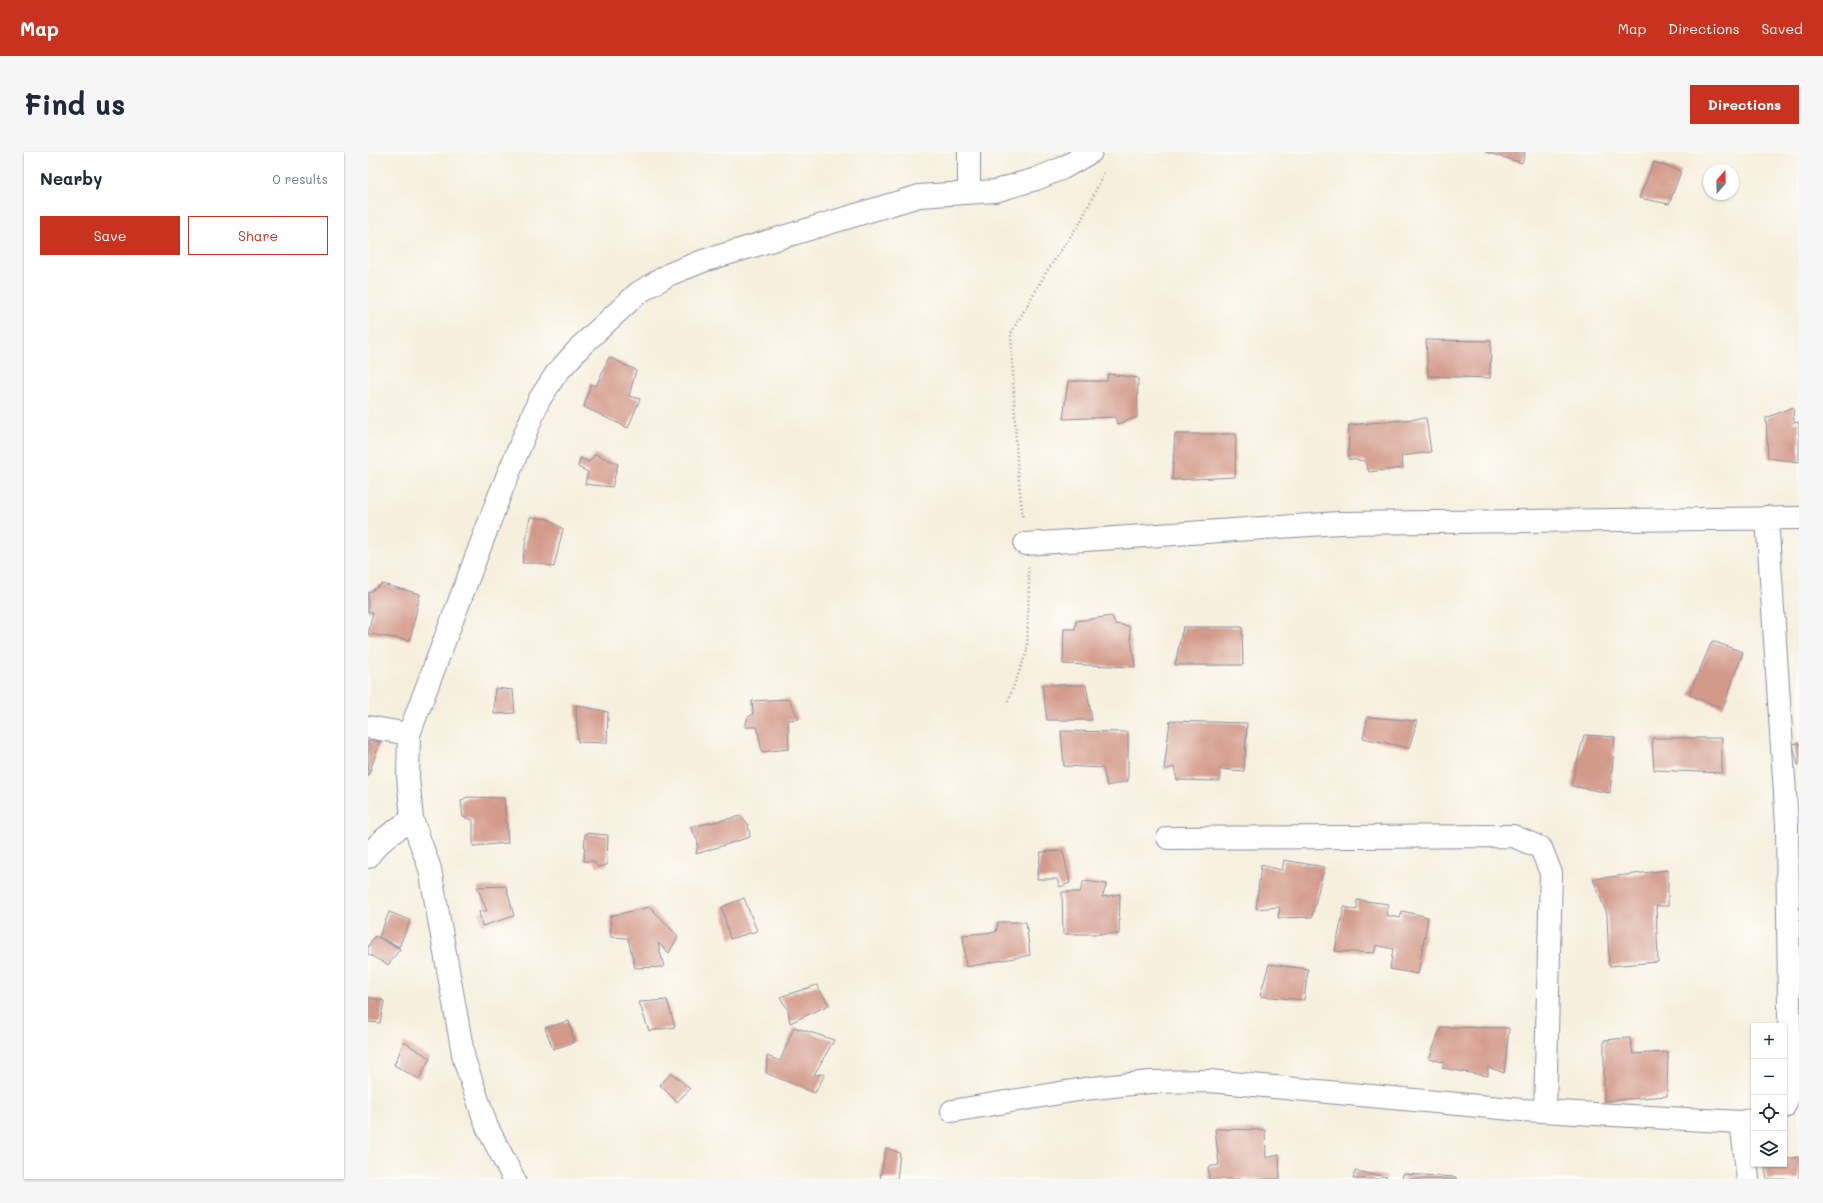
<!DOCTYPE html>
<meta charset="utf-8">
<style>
:root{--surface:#fff;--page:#f6f6f7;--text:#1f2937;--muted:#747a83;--line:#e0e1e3;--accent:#c8321e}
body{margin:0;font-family:Mali,sans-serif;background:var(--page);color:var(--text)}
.controls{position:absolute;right:12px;bottom:12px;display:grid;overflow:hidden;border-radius:0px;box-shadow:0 1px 3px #0004}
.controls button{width:36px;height:36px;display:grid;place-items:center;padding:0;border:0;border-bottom:1px solid var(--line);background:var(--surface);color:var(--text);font:20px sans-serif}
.compass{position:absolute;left:1335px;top:12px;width:36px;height:36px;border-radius:50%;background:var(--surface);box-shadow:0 1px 3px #0004;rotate:20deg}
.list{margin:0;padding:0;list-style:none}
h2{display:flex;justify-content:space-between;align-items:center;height:52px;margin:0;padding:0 16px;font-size:17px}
h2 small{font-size:13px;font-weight:400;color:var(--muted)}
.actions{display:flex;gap:8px;padding:12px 16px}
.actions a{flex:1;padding:9px 0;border:1px solid var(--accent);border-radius:0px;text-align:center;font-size:14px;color:var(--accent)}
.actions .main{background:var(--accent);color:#fff}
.icon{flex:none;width:22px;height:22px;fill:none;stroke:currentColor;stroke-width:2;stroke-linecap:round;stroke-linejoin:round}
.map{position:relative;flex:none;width:1431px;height:1027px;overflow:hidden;border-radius:0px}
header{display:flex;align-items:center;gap:24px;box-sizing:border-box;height:56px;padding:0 20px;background:var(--accent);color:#fff}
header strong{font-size:19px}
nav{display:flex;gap:22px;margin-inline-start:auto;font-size:14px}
.intro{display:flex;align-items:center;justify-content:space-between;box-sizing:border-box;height:96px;padding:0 24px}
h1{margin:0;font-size:28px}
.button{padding:10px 18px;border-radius:0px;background:var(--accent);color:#fff;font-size:14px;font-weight:700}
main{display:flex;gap:24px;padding:0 24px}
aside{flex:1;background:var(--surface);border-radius:0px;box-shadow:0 1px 3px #0004}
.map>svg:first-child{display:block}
.building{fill:#d39a8a}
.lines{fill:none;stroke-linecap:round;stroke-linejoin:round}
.minor-casing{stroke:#888f9e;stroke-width:24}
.path{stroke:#888f9e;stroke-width:2.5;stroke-dasharray:1 3;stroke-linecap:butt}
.minor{stroke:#fff;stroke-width:22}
</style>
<header>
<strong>Map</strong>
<nav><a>Map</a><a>Directions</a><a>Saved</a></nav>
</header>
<div class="intro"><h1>Find us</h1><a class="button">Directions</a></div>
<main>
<aside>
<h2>Nearby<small>0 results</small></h2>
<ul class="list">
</ul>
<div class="actions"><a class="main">Save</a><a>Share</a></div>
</aside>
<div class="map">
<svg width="1431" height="1027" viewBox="0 0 1431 1027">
<rect width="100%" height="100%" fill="#fdfcf7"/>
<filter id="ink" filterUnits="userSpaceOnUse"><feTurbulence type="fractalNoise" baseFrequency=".025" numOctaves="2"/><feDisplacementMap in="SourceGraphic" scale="8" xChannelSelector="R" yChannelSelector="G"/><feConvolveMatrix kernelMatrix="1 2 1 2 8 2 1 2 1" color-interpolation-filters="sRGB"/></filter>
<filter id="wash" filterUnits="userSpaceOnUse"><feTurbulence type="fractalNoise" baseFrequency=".012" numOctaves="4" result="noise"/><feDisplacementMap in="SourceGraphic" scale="16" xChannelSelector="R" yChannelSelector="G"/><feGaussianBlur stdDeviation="0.9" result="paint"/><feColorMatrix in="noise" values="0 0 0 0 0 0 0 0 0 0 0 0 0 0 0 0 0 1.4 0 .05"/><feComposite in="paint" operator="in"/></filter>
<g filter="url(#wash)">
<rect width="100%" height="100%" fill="#f6efdd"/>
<g id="blocks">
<path class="building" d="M1117,0H1157L1154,11Z
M1286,10L1313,19L1301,52L1271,46Z
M1058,188L1123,189L1122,226L1060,224Z
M241,205L268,218L261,244L272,247L260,276L216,255L222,232L228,234Z
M740,222L770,226L769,265L749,272L747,265L695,267L700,229H739Z
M1425,255L1426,271L1431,270V310L1400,306L1398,266Z
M1058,266L1063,300L1033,304L1035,316L1001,320L997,309L980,307L981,273Z
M807,282H868L867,325L804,328Z
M227,302L250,312L244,335L217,332L220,320L210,315L212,306L221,310Z
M162,365L180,367L195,377L186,415L169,411H154Z
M14,432L52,442L42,488L0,482L5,460H0V441Z
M744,464L747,472L761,474L767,515L695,512L696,477H707L708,469Z
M815,475H874L875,513H807Z
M1344,489L1375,500L1355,556L1321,543Z
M674,533H718L724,568H679Z
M127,536L145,538L147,561L126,562Z
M421,547L431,567L420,568L421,597L394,600L389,575H377L380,565L385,562L384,549Z
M208,553L240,560L239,591L210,590Z
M1000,565L1049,569L1041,596L995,586Z
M802,569L879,571L876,619L852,617V629L809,628L806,615L796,618Z
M693,579L760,580V629L739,634L735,616L696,614Z
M1216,583L1247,585L1242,641L1203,634Z
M1284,586H1354V621L1286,618Z
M0,588L12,590L0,625Z
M1431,591V613H1430L1425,592Z
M99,645L136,646L140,691L105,694V668L95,665L93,649Z
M373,664L380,672L382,685L328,702L330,690L323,675Z
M217,681L240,683L239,713L230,715L225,709H216Z
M695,699L702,731L692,735L689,727H669L673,700Z
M916,708L956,715L944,765L910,766L912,755L888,757L893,713L914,718Z
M1300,718V754H1288L1290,810L1241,814L1239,762L1225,727Z
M716,729L739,732L734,745L752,742L751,782H695L694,740H712Z
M138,734L146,764L114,774L111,759H119L109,735Z
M376,746L389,779L362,787L354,755Z
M989,748L1021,752L1018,763L1032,766L1034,759L1060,765L1050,822L1022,817L1025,797L1008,793L1006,801L967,799L976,755L989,758Z
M282,755L310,784L301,801L290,791L296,815L267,816L260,786L243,785L242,764Z
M21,760L42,768L31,795L11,785Z
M630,770H658L662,803L598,815L595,783L628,780Z
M7,784L32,797L20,813L0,802V794Z
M901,812L940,817L936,848L892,844Z
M449,833L461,853L422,871L420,858L412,845Z
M0,845L16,849L12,871L0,870Z
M299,848L307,875L281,879L271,850Z
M201,869L206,890L185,897L177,876Z
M426,875L466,888L446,923L457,922L447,941L398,921L399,904L412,909Z
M1073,875L1141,876L1136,921L1120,915V924L1074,916L1076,910L1061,907Z
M1262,886L1265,902L1300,900L1299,944L1236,949V888Z
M36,890L62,906L51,927L26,913Z
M304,921L322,937L309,950L292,933Z
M847,977L897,978L898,1006L911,1003L912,1027H841L840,1015L851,1013Z
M518,996L532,1001L529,1027H512Z
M1431,1005V1027H1399L1396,1012H1416V1007Z
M987,1019L1019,1025V1027H985Z
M1035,1022L1088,1025V1027H1034Z"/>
</g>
</g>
<g filter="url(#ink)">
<use href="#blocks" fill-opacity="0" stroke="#888f9e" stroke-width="1"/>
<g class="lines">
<g class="minor-casing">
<path id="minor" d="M601,40V0
M1399,365L1419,673L1422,941L1416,955
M657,392L971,371L1431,366
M0,575L41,582
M44,667L40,625L41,582L132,342L171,248L188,222L213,194L270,141L302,122L335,109L551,44L627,39L668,27L695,16L723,0
M800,686L1145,684L1173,696L1183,721L1177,959
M0,705C10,689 28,678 44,667L62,717L96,907L119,975L146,1027
M584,959L716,937L782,930L842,929L1154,958L1373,970L1386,967
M1373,970L1380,1027"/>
</g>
<path class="path" d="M655,368L649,310L643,181L679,119L713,69L737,19
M640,549L659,499L661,429L660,415"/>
<use href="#minor" class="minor"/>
</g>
</g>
</svg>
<div class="controls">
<button>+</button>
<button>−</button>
<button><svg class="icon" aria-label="locate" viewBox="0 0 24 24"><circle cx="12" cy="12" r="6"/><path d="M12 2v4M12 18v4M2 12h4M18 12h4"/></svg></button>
<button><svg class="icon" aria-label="layers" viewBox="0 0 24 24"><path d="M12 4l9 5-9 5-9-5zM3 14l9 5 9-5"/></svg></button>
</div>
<svg class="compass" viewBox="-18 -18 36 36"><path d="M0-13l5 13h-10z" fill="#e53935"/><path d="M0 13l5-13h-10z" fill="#747a83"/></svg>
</div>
</main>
